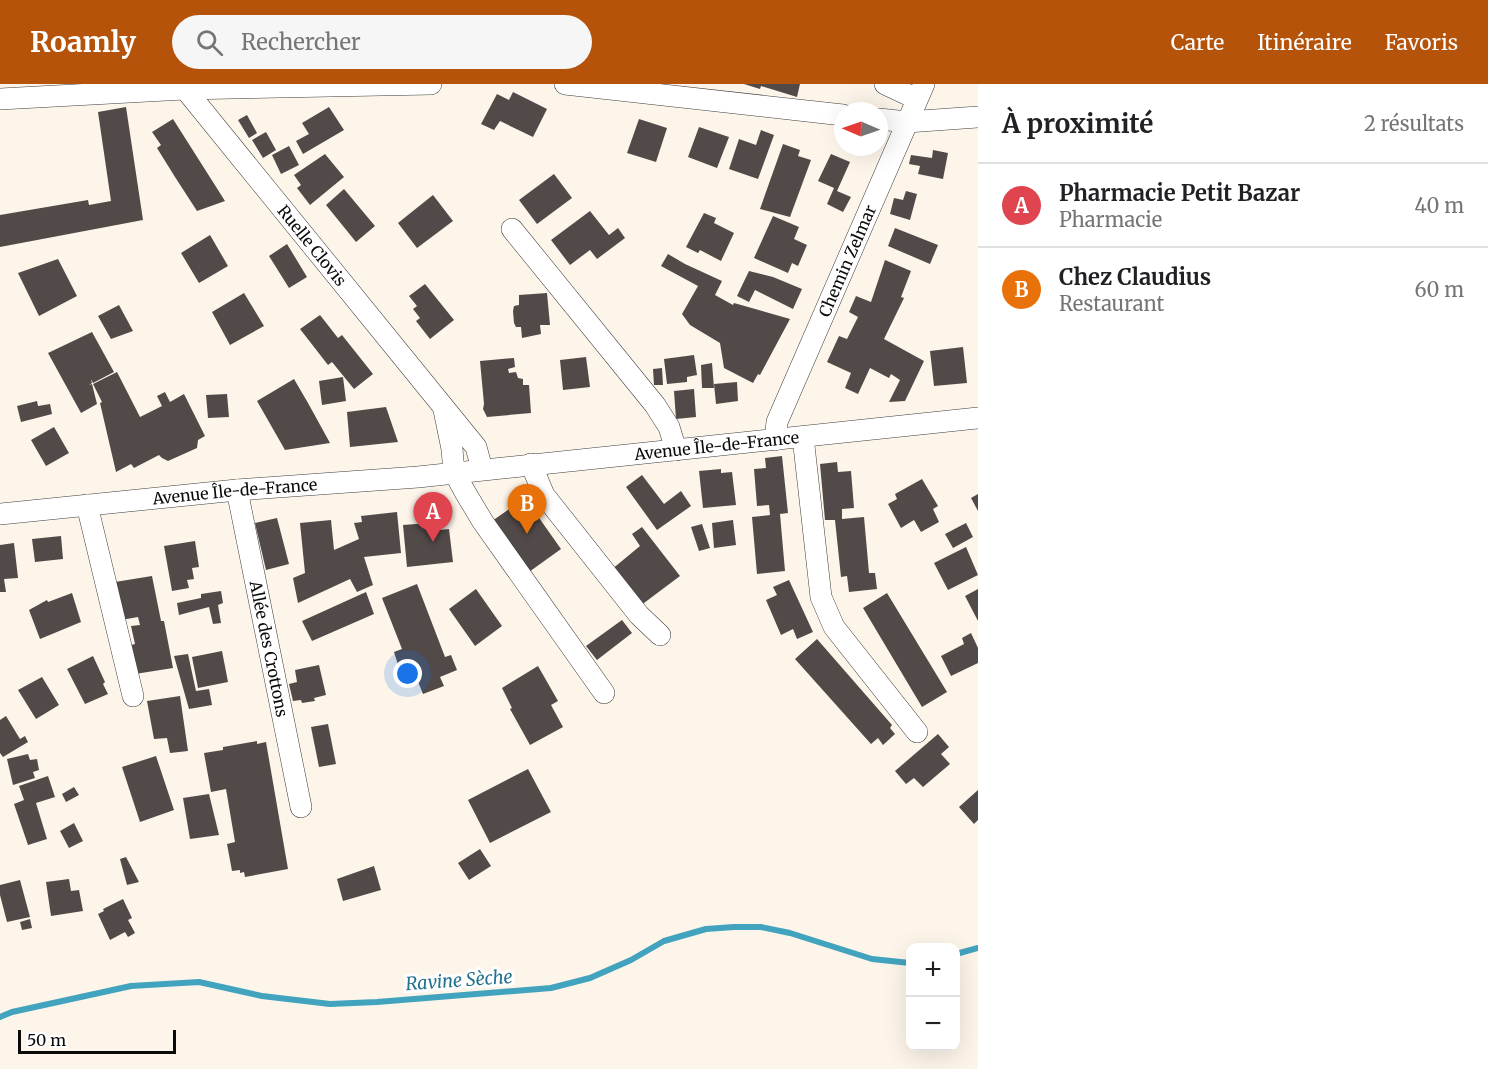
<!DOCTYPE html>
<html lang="fr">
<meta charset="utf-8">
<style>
:root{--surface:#fff;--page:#f6f6f6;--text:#202124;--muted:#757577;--line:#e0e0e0;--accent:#b45309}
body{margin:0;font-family:Merriweather,serif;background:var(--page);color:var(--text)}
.controls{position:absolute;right:18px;bottom:18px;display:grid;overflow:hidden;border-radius:12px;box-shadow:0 6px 24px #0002}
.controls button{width:54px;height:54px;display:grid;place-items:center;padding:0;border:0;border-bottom:2px solid var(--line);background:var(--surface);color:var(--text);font:30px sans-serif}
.compass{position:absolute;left:834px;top:18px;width:54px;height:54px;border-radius:50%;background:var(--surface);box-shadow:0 6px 24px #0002;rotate:272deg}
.scale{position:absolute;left:18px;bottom:15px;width:158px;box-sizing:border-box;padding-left:6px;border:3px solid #0a0a0a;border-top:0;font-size:16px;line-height:21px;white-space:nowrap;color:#0a0a0a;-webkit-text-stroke:4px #fff;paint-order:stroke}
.you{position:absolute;left:408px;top:590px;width:21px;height:21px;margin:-15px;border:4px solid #fff;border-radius:50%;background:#1a73e8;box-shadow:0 0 0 9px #1a73e833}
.badge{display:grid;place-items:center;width:39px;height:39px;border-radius:50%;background:var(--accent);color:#fff;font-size:20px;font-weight:700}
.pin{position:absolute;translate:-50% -50px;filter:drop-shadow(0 2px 3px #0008)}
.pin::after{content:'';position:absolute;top:32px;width:21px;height:18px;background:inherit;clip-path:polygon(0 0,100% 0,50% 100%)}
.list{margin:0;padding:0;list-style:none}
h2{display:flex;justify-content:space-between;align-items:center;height:78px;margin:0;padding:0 24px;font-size:26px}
h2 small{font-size:20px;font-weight:400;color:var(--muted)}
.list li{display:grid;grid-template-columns:39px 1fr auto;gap:18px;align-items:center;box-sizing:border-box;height:84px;padding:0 24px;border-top:2px solid var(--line)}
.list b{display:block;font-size:22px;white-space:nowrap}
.list p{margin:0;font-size:20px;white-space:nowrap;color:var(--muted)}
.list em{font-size:20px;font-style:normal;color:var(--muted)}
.icon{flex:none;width:33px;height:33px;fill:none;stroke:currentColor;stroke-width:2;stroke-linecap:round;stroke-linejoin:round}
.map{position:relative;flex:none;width:978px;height:985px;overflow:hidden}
header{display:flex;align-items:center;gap:36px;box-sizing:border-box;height:84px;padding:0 30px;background:var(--accent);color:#fff}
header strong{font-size:28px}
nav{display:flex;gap:33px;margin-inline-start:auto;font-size:21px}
.search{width:420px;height:54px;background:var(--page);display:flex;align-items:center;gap:15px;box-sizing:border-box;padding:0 21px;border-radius:33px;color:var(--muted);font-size:22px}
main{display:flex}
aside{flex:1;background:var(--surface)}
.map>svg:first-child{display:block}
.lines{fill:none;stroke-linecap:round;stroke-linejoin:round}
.stream{stroke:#42a3be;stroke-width:6}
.building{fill:#514a48}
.minor-casing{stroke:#3d3d3d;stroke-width:22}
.minor{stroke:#fff;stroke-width:21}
.labels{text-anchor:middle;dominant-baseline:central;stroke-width:6;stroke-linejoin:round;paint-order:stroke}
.street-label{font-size:16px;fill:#0a0a0a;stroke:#fff}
.water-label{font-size:18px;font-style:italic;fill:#22728d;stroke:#fff}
</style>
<header>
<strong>Roamly</strong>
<div class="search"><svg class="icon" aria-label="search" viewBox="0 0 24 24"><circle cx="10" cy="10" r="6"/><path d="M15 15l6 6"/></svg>Rechercher</div>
<nav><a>Carte</a><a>Itinéraire</a><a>Favoris</a></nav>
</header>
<main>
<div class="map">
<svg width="978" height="985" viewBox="0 0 978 985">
<rect width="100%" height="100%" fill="#fdf5e9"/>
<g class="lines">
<path class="stream" d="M956,870L978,864
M0,933L12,928L131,902L199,898L262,912L330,920L377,918L551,904L590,894L631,876L664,857L706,845L734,843H761L790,849L872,875L910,879"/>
</g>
<path class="building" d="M744,0H800L797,13L761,2L760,5Z
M513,8L547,25L533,53L500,37L494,46L481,40L497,10L509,16Z
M126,23L143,136L0,163V131L88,116L89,121L111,117L98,28Z
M329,23L344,46L303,70L296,57L309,50L302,39Z
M247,31L257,49L249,54L238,36Z
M173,35L225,117L197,127L175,93L157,64L161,61L152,48Z
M639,35L667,44L656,78L627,69Z
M699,43L729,53L717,84L688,73Z
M761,46L774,51L758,95L729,85L739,55L756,61Z
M266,48L276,66L263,74L252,56Z
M783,60L800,66L798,72L811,76L790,133L760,125Z
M289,62L299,81L281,90L272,71Z
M933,66L948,69L943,95L918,90L920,82L909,80L911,71L932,74Z
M325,70L344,93L310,121L297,104L301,101L294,91Z
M831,70L850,78L837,107L851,113L843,128L827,120L834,104L818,97Z
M554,90L572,114L537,140L519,116Z
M344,105L375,142L356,158L326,121Z
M906,107L917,110L910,136L890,130L894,114L903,116Z
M433,111L453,137L417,164L398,139Z
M590,127L609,151L618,144L625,154L597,175L590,166L570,181L551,156Z
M704,129L716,134L714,139L734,149L721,177L700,166L698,169L686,163Z
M773,132L799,143L794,155L807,161L798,182L792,179L788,189L754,174Z
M895,144L938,161L930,180L888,162Z
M210,151L228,182L199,199L181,169Z
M287,160L307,193L289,204L269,172Z
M668,170L685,180L722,197L715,211L733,221L734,219L790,235L760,291L758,290L753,299L724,284L720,259L690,241L682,230L698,202L661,182Z
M58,175L77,212L39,232L18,189Z
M885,176L911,187L901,213L904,214L884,255L924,277L905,317L889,318L900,296L891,290L889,294L870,284L858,310L845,304L851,289L827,278L839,252L847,255L858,233L849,228L856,212L871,218Z
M749,187L773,193L802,205L793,225L755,206L749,218L737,212Z
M425,200L454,236L430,255L416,237L420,234L413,225L417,222L409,212Z
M244,209L264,242L230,261L212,228Z
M547,209L550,241H540L541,250L522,254L521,243H516L514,239L513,227L514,222L519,221V211Z
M119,221L133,247L111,255L98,232Z
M320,231L338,254L342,251L373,290L354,305L332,278L328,281L300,245Z
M92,248L114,288L93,299L91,295L92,299L89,301L92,300L97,320L81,329L48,269Z
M963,263L967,299L934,302L930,267Z
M694,271L697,291L687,293V298L667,300L664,275Z
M586,273L590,303L563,306L560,276Z
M514,274L515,283L508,285L509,289L516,288L518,294L523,295V301H529L531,329L487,333L483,325L484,320L480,277Z
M712,279L714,304H702L701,281Z
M662,284L663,301H654L653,285Z
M117,288L140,333L162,322L157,312L165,308L170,318L184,310L205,352L198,356L197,364L168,377L162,374L159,371L134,384L131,380L116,388L100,319L102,318L93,300Z
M343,293L346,317L322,321L319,297Z
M294,295L308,319L330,359L285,366L257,317Z
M737,298L738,317L716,320L714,300Z
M694,305L696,333L676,335L674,307Z
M227,310L229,333L208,334L206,311Z
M37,317L38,322L50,320L52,330L21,338L17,322Z
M386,323L398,358L350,363L347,328Z
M54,343L69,369L46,382L31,356Z
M782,372L788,429L780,430L785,487L757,490L752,433L770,431L769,421L757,422L754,385L766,384L765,374Z
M837,378L838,388L851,387L854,424L842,425V435L864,433L869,489H875L877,505L849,508L847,492L841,493L835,436H825L820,380Z
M721,385V389L732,388L736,421L703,424L699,387Z
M642,391L664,420L681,407L691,422L657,446L626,403Z
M922,395L938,422L933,425L939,438L921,448L914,436L901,444L888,420L897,415L895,410Z
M978,410V427L971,414Z
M525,414L561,465L529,488L492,437Z
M397,428L401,469L364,473L373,501L357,508L350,495L298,519L293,494L305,489L300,439L331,436L334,466L359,455L354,439L362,438L361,432Z
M277,434L289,480L266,486L255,439Z
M733,436L736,461L714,464L712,439Z
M429,439L431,447L449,445L453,478L407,483L403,441Z
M966,439L973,453L953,464L945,450Z
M702,440L710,464L699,467L691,443Z
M642,443L680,492L640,522L611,486L640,462L632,450Z
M61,452L63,475L35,478L32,455Z
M195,457L199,483L192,484L194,495L187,496L189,504L172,507L164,462Z
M14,459L18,494L4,495L6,508H0V461Z
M966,463L978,491L948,506L934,479Z
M152,492L161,537H164L173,584L135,590L131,561L135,560L131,542L140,541L138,533L121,536L115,498Z
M789,496L813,548L797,555L793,545L781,551L766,516L777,511L773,503Z
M417,500L445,573L451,571L457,586L440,593L444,602L423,610L413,585L401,590L394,568L402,565L382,514Z
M476,505L502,542L475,562L449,525Z
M978,505V537L965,512Z
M221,507L223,519L218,521L221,539L213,540L209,523L179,531L177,519L201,514V510Z
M366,508L374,530L312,557L302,537Z
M72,509L81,538L40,555L29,526L47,516L48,518Z
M887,509L947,608L922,623L863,524Z
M622,536L632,549L597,576L586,562Z
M971,549L978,564V579L951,592L941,572L964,560L962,554Z
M817,555L892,641L890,644L895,650L883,661L878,654L871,660L795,575Z
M222,567L228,598L198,604L192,573Z
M188,570L196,607L209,605L212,621L189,625L174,572Z
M93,572L105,598L103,600L108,610L85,620L67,585Z
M319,581L326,611L314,614L315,617L302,619L301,616L293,617L289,600L297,598L295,586Z
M538,582L558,617L551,621L563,643L530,661L510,625L512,624L502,604Z
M42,593L59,621L36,635L18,606Z
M180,612L188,667L170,669L167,654L154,655L147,617Z
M6,632L20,655L25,652L28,658L3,673L0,669V636Z
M328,640L336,680L319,683L311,643Z
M938,650L949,663L941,670L950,680L923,703L914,694L906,700L895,687Z
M257,657V660L266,658L288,785L245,793L244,788L240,789V786L232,787L227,760L235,758L226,705L211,708L204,669L223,666V663Z
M28,670L30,676L37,675L39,686L33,688L35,694L13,701L7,675Z
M156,672L174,726L140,738L122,683Z
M528,685L551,728L490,759L468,716Z
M48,692L55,713L36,719L47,755L28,761L14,720L24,716L19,702Z
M74,703L79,711L66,718L62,710Z
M978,706V736L974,740L959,723Z
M209,710L219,751L190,755L183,714Z
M74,739L83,757L69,764L60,747Z
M480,765L491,782L469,796L458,779Z
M126,773L139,798L127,801L120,775Z
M374,782L381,806L343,817L337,795Z
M69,795L71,807L79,806L83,827L51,832L46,798Z
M20,796L30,833L7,838L0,811V801Z
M123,815L132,834L128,836L135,849L128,853L125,848L110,856L98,830L104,827L103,825Z
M30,835L32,844L22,846L20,838Z"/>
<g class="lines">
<g class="minor-casing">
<g id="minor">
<path id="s1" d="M181,0L476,363L482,385"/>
<path d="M565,0L843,31"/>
<path d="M885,0L917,15"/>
<path d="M0,15L184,5L431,0"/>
<path d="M879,35L907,38L978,33"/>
<path d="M512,145L655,321L669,343L676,366"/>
<path d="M444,326L452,365L454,388L465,408L483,438L604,609"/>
<path d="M803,353L821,513L834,543L917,648"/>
<path id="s2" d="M775,356L777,338L924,0"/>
<path d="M531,380L544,411L639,531L660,551"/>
<path id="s3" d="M237,406L301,723"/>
<path d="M87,421L133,612"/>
<path id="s4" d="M0,430L237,406L418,393L978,334"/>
</g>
</g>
<use href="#minor" class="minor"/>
</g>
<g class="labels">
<g class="street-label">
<text stroke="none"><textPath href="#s1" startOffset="208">Ruelle Clovis</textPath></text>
<text stroke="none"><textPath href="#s2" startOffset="194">Chemin Zelmar</textPath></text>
<text stroke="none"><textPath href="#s4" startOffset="720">Avenue Île-de-France</textPath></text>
<text stroke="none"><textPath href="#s4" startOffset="236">Avenue Île-de-France</textPath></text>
<text stroke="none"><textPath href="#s3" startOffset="162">Allée des Crottons</textPath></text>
</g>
<g class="water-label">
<text transform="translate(459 896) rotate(-4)">Ravine Sèche</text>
</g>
</g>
</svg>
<div class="controls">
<button>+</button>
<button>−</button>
</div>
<svg class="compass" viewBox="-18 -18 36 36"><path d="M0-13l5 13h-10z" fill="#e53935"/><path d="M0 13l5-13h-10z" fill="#757577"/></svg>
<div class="scale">50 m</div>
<div class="you"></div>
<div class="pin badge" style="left:433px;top:458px;background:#e0444e">A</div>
<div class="pin badge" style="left:527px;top:450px;background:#e8710a">B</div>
</div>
<aside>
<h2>À proximité<small>2 résultats</small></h2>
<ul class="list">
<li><span class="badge" style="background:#e0444e">A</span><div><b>Pharmacie Petit Bazar</b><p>Pharmacie</p></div><em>40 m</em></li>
<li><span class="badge" style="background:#e8710a">B</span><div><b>Chez Claudius</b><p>Restaurant</p></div><em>60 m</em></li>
</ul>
</aside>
</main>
